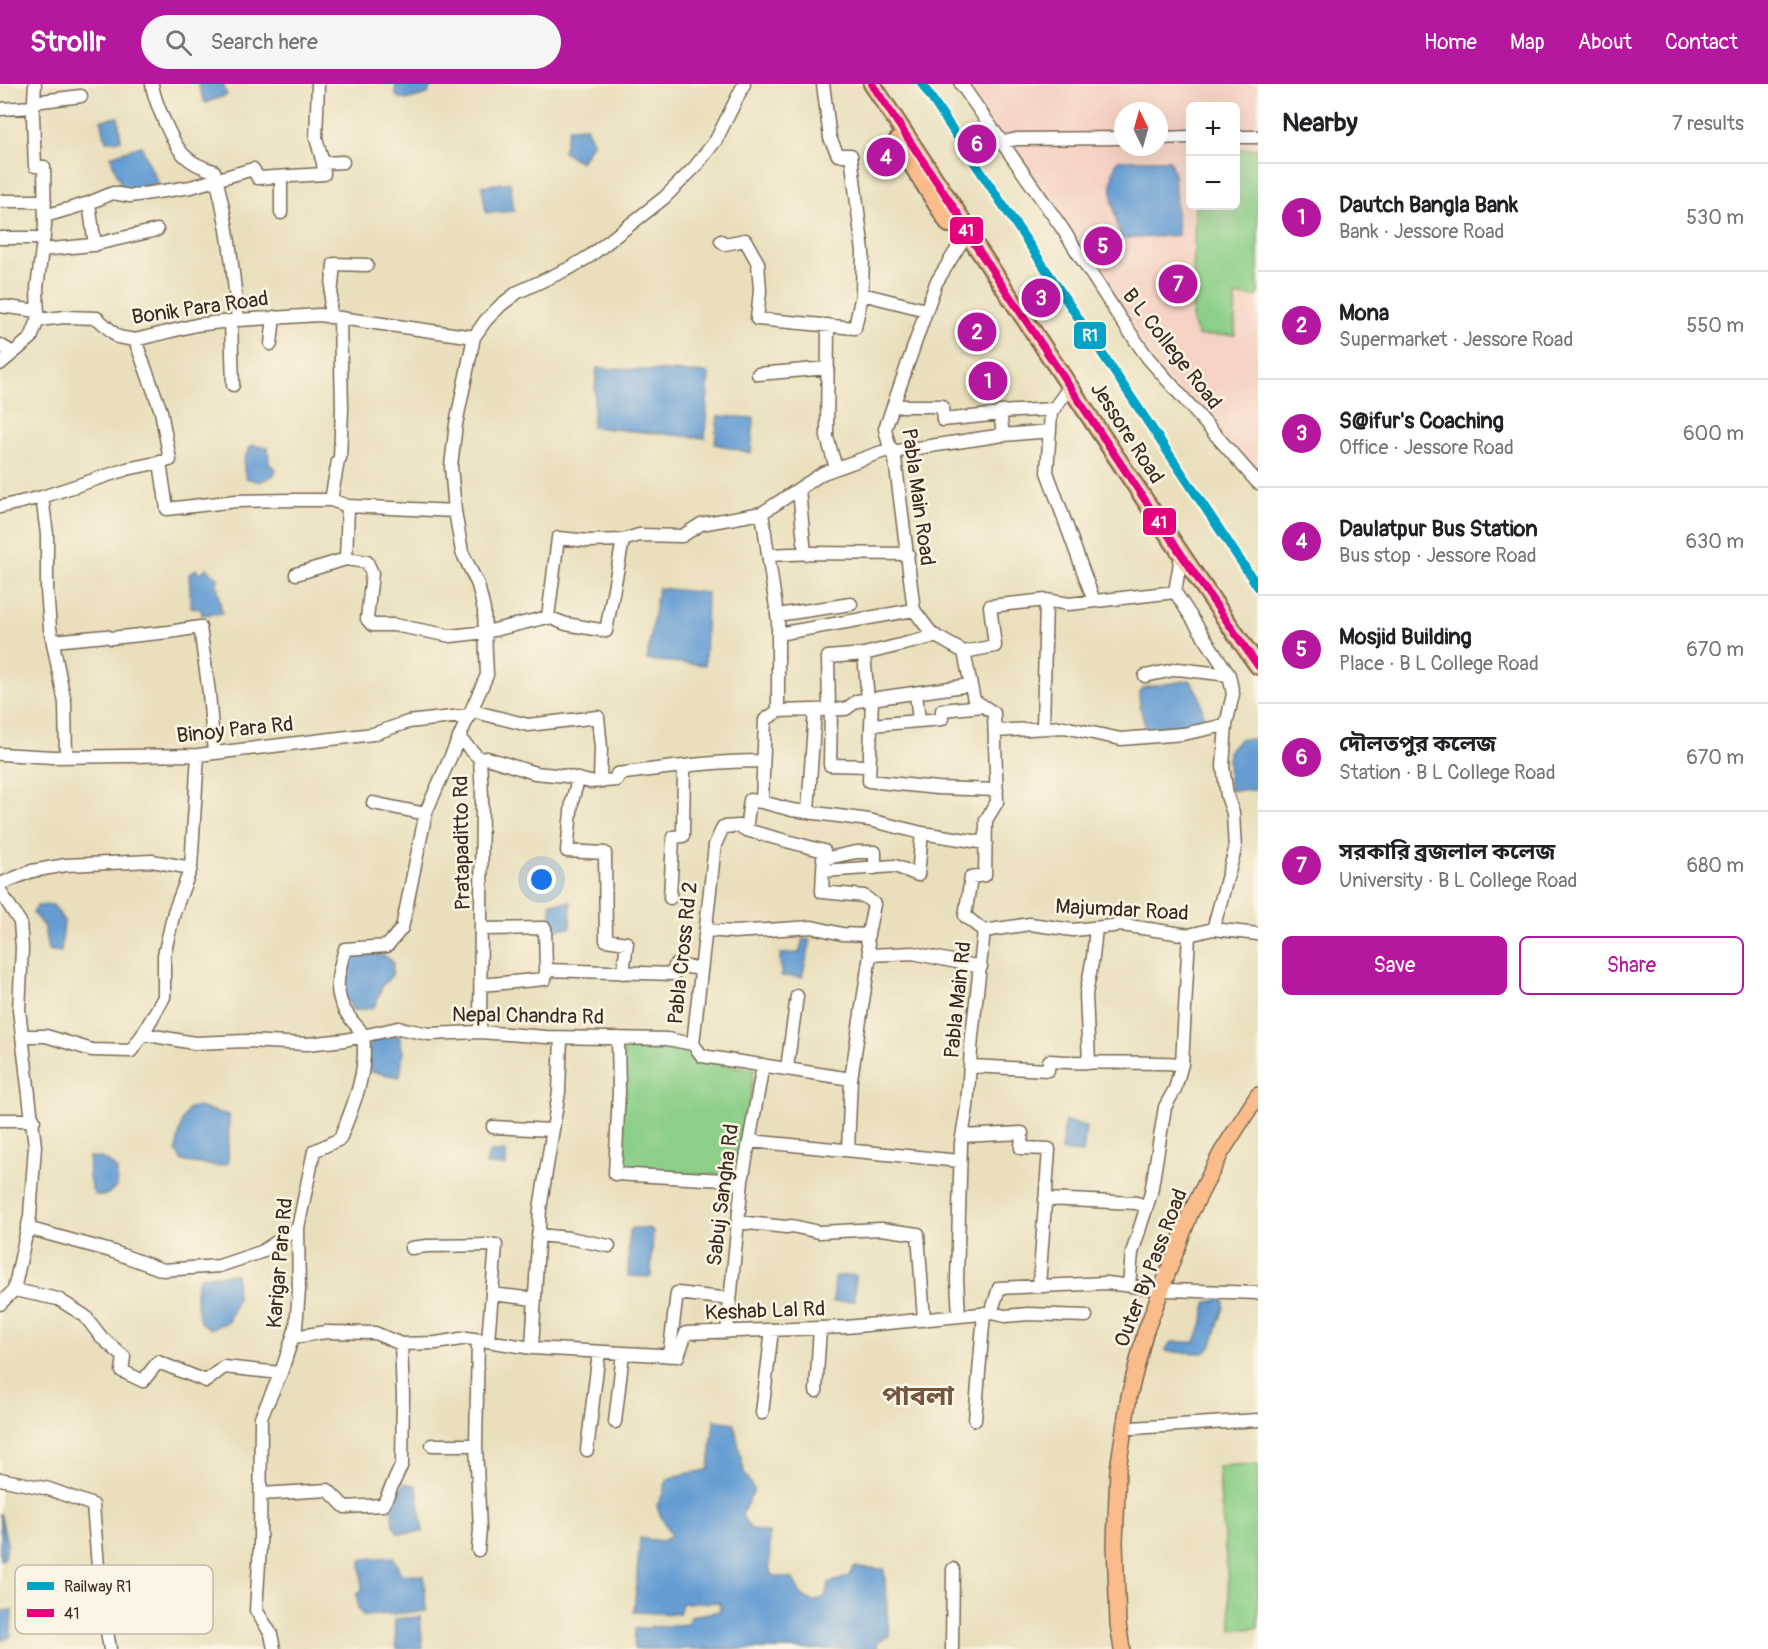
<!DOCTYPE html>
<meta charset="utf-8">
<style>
:root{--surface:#fff;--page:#f6f6f6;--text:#202124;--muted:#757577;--line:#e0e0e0;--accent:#b5179e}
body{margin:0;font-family:Pangolin,"Noto Sans Bengali",sans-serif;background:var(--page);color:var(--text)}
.controls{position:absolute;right:18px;top:18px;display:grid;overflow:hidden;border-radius:9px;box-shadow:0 6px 24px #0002}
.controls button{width:54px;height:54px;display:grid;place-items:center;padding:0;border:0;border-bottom:2px solid var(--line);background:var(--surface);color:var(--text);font:30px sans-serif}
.compass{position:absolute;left:1114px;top:18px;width:54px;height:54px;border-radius:50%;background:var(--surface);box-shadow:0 6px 24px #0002;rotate:355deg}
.you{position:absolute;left:542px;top:796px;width:21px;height:21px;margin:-15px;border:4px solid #fff;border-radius:50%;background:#1a73e8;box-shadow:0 0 0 9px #1a73e833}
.badge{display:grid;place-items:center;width:39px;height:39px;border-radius:50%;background:var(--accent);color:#fff;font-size:20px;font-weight:700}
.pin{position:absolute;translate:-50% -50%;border:3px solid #fff;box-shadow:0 2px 6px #0006}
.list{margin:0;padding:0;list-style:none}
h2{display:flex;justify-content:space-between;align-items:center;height:78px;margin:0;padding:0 24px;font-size:26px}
h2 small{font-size:20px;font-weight:400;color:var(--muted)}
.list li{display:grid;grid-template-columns:39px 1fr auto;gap:18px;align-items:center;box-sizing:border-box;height:108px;padding:0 24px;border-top:2px solid var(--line)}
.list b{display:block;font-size:22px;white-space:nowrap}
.list p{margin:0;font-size:20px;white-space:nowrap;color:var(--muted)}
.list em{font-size:20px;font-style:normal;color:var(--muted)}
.actions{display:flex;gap:12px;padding:18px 24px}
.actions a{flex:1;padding:14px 0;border:2px solid var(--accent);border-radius:9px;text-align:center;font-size:21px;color:var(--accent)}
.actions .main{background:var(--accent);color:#fff}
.icon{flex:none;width:33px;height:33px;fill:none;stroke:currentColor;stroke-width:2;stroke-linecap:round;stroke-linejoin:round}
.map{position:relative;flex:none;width:1258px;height:1565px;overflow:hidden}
header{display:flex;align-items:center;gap:36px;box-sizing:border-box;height:84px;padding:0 30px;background:var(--accent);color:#fff}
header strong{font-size:28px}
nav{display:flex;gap:33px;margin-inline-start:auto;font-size:21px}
.search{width:420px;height:54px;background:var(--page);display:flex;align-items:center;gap:15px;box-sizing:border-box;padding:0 21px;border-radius:33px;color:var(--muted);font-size:22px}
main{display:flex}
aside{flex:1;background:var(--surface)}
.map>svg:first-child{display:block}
.built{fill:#f5d2c3;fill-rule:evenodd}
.green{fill:#8ccf88;stroke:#647c53;stroke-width:1.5}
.water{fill:#659dd3;stroke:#506478;stroke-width:1.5}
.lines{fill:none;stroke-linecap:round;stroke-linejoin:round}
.minor-casing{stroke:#786955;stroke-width:15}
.major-casing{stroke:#786955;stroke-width:18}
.highway-casing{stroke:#786955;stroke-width:20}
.minor{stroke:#fff;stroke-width:12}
.major{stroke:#f9bc8a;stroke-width:15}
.highway{stroke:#f9bc8a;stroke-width:16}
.bus-1-casing{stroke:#fcf5e5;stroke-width:12}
.bus-1{stroke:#e5007d;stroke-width:8}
.rail-1-casing{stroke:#fcf5e5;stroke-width:14}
.rail-1{stroke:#03a3c5;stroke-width:9}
.labels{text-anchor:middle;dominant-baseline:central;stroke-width:5;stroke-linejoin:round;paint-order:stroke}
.street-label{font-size:21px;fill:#3b2a1e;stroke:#fcf5e5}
.district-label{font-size:27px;font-weight:bold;fill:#735840;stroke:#fcf5e5}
.key{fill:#fcf5e5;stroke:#c2b8a9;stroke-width:1.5}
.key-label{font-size:16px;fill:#3b2a1e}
.line-badge{stroke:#fcf5e5;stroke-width:2}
.badge-label{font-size:16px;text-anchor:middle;font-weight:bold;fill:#fff}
</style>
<header>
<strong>Strollr</strong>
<div class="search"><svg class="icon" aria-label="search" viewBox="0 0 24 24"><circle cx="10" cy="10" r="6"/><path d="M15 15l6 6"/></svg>Search here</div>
<nav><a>Home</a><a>Map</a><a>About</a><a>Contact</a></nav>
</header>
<main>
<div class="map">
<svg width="1258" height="1565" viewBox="0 0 1258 1565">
<rect width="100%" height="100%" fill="#fcf5e5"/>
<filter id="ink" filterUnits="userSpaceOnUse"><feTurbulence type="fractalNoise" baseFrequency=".0167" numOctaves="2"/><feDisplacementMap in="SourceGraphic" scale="12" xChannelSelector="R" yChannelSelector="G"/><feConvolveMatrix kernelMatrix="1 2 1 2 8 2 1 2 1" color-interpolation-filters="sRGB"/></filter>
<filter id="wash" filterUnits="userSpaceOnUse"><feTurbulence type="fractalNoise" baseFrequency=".008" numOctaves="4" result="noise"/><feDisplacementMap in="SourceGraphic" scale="24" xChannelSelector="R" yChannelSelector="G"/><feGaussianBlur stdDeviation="1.35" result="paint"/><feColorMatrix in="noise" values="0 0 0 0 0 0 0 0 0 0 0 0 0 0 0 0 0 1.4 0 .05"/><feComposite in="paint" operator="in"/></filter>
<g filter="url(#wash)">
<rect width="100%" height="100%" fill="#e9dfbc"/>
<path class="built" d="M961,0H1258V399L1164,291ZM1190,22H1236V122H1190ZM1123,27H1159V63H1123Z"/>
<path class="green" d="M1236,65H1258V212H1235V251L1198,252L1192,238L1195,122H1236Z
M622,961L674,962L699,977L754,985L740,1092L618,1087Z
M1258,1380V1544L1232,1546L1218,1382Z"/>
<path class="water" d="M198,0H223L227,11L205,19Z
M396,0H431L428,10L406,16L397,13L395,8Z
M118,33L121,56L106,57L101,36Z
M586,43L593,58L581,78L563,68L569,44Z
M141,62L158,99L124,108L110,72Z
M1118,76H1170L1174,91L1178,151L1121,155C1115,132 1105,98 1118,76Z
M510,98L514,127L486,129L482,102Z
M597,284L709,289L705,354L592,343Z
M718,332L754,334L751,369L715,360Z
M252,361L268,364L269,380L276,385L274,391L260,398L246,394C242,380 243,373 252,361Z
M207,484L218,494L217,500L222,529L202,531L201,525L191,523L189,490L196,485L199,490Z
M658,504L707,509L705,581L647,576Z
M1190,596L1200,613L1204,635L1156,649L1146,645L1140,623L1139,608L1143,604Z
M1240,655H1258V706H1229L1228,668Z
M571,818L570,844L551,845V819Z
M53,821L64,837L61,868L48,866L44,843L33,829L37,822Z
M803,855L811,856L802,893L781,892L780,870L799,869Z
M362,868L385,872L393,878L392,891L382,902L375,922L372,924L353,927C341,909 337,889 351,870Z
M387,952H399L403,968L400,993L369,987L367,965L375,955Z
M197,1023L229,1031L228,1079L218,1082L186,1078L181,1076L176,1066L182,1037L189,1024Z
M1065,1037L1086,1042L1083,1069L1061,1067Z
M489,1068H506V1082L486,1081Z
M89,1073C102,1073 108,1076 117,1086V1103L106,1111H95C88,1098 88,1088 89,1073Z
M633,1144H648L653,1147L651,1193L628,1192L629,1148Z
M236,1190L237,1214L228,1238L210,1245L200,1238C198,1224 192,1205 201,1192Z
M855,1191V1217L833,1218L835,1192Z
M1219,1211L1224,1217V1223L1211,1263L1204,1269L1168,1268L1166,1266L1170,1259C1178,1256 1186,1259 1195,1258L1202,1241L1207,1218L1218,1216Z
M714,1336L734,1339L744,1388L754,1406L742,1430C748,1447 752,1446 769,1449L770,1489L775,1492L793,1495L802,1512L813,1518L825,1513L829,1499L848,1493L854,1483L884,1485L889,1552L878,1557L877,1565H634L635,1545L687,1540L691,1532L720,1527L719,1518L682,1519L679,1530L634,1528L640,1454L663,1457L671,1452C667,1441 659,1433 657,1421C664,1412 663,1405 668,1395C680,1389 695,1390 709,1385Z
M405,1399L417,1402L423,1448L398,1449L393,1440L391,1417Z
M0,1429L7,1460L4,1475L0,1476Z
M393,1473L401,1490L424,1492L426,1527L364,1532L358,1524L357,1509L362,1507L361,1477L363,1475Z
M12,1526L11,1553L0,1556V1527Z
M420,1533L423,1565H397L394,1535Z"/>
</g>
<g filter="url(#ink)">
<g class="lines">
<g class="minor-casing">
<path id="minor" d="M35,0L33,33L35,82L44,83L45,142L37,204L38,236L65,233L97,234L118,253L135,256L196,241L238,236L319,231L474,253
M152,0C154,16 173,62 185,72C193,80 203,84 214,87C228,136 233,185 238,236
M318,0L316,54L323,79L343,78
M823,0L830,54L838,71H851L863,168L862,210
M961,0L1062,144L1119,233L1148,274L1258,399
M34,18L81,12
M0,25L34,23
M1236,53H1258
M1159,54L1190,53
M1003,58L1017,55L1123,54
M281,93V129
M0,117H45
M45,132L89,119
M0,154H44
M721,157L725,160L745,156L758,179L760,207L757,235L855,244L862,210L926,226
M95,161L89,119L113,109L130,112L191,103L253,85L258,94L324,90L323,79
M42,166L92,161L157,146
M0,222L38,227
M329,233L334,180L367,181
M231,237L233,301
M828,241L827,353L836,384
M271,260L274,233
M0,261L13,269
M0,280L31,254L38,236
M758,290L828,284
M1070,302L1051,329L1047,388L1094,517
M893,322H942L943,336L1000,330
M1003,351L1000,328L1054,325
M891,368L1003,351L1050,347
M160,378L167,425L236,417L294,416H331L348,422L346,475L296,490
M799,405L805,470
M42,413L47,450V506L50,544L65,619L66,673
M331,416L338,377L340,374L342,325L340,235
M348,422L455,427
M0,423L42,413L127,385L170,376L161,327L135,256
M762,429L778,537V627
M769,471L813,469L908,470
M1181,472L1175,508L1229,591L1233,610L1226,641L1223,682L1227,712L1233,729L1235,766L1213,845
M346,475L367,478L372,489L367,535L372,541H394L451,552L486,548L548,533L566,540L606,547L623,456L639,451L682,452L701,440L762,429L823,389L890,365
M777,531L851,520
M548,533L558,454L589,457L623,456
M778,550L914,526
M53,557L106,552L111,554L169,548L200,543L209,609L214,669
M964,568L932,550L914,526L895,375L890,365L885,345L936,199L967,149
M964,568L974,616L994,629L997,718L986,736L985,791L971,793L965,832L984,847
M964,568L995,562L990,522L1046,516L1069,520L1175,508
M864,570L868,616
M1145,592L1178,585L1229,591
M916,609L919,637
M872,615L869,697L937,704L997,706
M829,625L828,573L864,570L936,552
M831,625L830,681L869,682
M472,627L528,641L598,633L601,664L600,697
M778,627L765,636L762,718L750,716L746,746L739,742L723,743L715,761L693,960L702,972L851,995L870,871L913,869L981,883
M778,627L846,625L857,617L970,601
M871,641L942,635V626L983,622
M1043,644L1046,516
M995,647L1064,643L1121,655L1183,650L1226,641
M459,654L480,675L482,711L480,948
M0,670L53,673L198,671L373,650L408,638L470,631
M480,675L487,674L535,689L566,692L590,698L617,696V690C666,684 714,677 763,677
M578,695L572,718L567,767L605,769L606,856L627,859L623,889
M762,718L792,726L869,736L922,749L986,759
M373,719L426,730
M808,727L815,626
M746,746L824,767L822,808L864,812L874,820L867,855L870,871
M823,775L856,768H875V784
M823,787L895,782L918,791L922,749
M0,800L32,787L66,781L152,777L191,784
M0,807L20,838L22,864L19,926L35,1062L30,1132L14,1206L0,1220
M670,814L673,753L683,752L684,682
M482,845L545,844L546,886
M706,846L734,848L812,843L842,850L868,851
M984,847L1030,840L1073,846L1122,841L1189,851L1213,845L1258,850
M481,901L545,895L546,886L674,890L675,881L701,885
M143,950L194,959L247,957L307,960L345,956L398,944L429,950L480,948L546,953L667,955L693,960
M22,952H46L92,966L131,967L143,950L164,913V871L174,828L191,784L198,671
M618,954L619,1007L615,1090L742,1097
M1089,979L1086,910L1093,873L1096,844
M970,982L1048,986L1049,977C1094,980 1138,977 1182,980
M787,984L797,912
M0,1036H34
M493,1043L552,1046
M962,1052L1022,1049L1021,1064L1049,1065L1039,1202
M749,1057L960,1077
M848,1066L851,995
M1045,1115L1137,1119L1146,1123
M738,1138L786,1143L792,1142L819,1148L881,1145L918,1150L924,1236
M27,1144L111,1167L163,1186L219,1182L261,1168L298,1144
M538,1151L569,1154L609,1162
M411,1164L427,1162L496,1161L488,1257
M1129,1201L1132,1169L1151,1109L1165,1023L1175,1005L1182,980L1189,851
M14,1206L58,1215L85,1232L102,1254L124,1273L122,1287L143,1297L158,1278L206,1297L224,1283L281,1289
M492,1210L534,1215
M991,1229L1005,1232L1028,1230L1086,1232
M959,1232L957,1196L961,1059L967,1023L972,952L984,847
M727,1248L742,1097L763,981
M294,1253L326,1248L375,1249L401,1260L436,1259L467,1254L532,1264L678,1272L686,1249L846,1243L991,1229L999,1204L1106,1199L1167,1206L1258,1209
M532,1264L540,1125L559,1008L561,954
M669,1272L677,1209L730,1215
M816,1307L820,1244
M762,1329L772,1246
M975,1336L984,1229
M615,1338L623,1269
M1132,1344L1258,1336
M432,1361H476L478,1256
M476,1361L480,1446L478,1466
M587,1366L599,1268
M0,1395L49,1405L93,1421L100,1507L110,1565
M261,1410L328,1406L345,1423L383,1421L402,1380L403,1311L401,1260
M274,1565L271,1550L256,1526L260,1463L261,1333L281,1289L296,1243L299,1206L298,1144L314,1067L340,1055C353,1022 368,989 363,952C362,946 353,939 350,934C332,911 337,891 345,865L387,862L402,844L426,728L487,591L484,526L478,501L462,468L455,427L451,382L456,340L474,253L486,236L501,221L518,208L570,184L590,172L664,114L695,83L716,56L744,0
M952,1565L953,1485"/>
</g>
<g class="major-casing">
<path id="major" d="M1122,1565L1118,1540L1115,1459L1118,1385L1129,1312L1145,1249L1190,1130L1221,1069L1258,1011"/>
</g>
<g class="highway-casing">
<path id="highway" d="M872,0L964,139L967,149C1065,293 1158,440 1258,582
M897,57L949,140L964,139"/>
</g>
<use href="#minor" class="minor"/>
<use href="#major" class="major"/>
<use href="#highway" class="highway"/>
<g class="bus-1-casing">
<path id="bus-1" d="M872,0L964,139L967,149C1065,293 1158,440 1258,582"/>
</g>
<use href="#bus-1" class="bus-1"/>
<g class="rail-1-casing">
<path id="rail-1" d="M922,0L1258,503"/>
</g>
<use href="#rail-1" class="rail-1"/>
</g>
</g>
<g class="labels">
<g class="street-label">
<text transform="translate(200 224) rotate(-8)">Bonik Para Road</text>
<text transform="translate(1172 265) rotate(52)">B L College Road</text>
<text transform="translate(1127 349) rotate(57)">Jessore Road</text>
<text transform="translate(918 413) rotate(82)">Pabla Main Road</text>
<text transform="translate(235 646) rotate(-6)">Binoy Para Rd</text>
<text transform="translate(462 759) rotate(-91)">Pratapaditto Rd</text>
<text transform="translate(1122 826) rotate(3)">Majumdar Road</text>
<text transform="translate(683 869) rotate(-84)">Pabla Cross Rd 2</text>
<text transform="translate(958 916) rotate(-84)">Pabla Main Rd</text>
<text transform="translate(528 932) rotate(1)">Nepal Chandra Rd</text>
<text transform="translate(723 1111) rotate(-83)">Sabuj Sangha Rd</text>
<text transform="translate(280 1179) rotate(-85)">Karigar Para Rd</text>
<text transform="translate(1151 1184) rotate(-69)">Outer By Pass Road</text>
<text transform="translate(765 1227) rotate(-2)">Keshab Lal Rd</text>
</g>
<g class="district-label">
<text x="918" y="1312">পাবলা</text>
</g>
</g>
<rect x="15" y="1481" width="198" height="69" rx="9" class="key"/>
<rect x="27" y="1498" width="27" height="8" fill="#03a3c5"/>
<rect x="27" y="1525" width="27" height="8" fill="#e5007d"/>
<g class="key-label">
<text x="64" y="1508">Railway R1</text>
<text x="64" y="1535">41</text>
</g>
<g class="line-badge">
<rect x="949" y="132" width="35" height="29" rx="6" fill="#e5007d"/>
<rect x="1073" y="237" width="34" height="29" rx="6" fill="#03a3c5"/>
<rect x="1142" y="423" width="35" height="29" rx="6" fill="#e5007d"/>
</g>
<g class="badge-label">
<text x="966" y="152">41</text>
<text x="1090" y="257">R1</text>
<text x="1159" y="444">41</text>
</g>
</svg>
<div class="controls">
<button>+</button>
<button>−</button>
</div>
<svg class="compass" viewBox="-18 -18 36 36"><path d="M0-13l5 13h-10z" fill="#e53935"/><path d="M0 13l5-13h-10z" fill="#757577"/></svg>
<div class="you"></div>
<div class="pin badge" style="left:988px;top:297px">1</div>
<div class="pin badge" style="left:977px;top:248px">2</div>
<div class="pin badge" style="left:1041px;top:214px">3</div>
<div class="pin badge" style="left:886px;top:73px">4</div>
<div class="pin badge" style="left:1103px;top:162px">5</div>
<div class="pin badge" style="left:977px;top:60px">6</div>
<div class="pin badge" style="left:1178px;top:200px">7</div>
</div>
<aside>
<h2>Nearby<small>7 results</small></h2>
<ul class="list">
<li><span class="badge">1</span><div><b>Dautch Bangla Bank</b><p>Bank · Jessore Road</p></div><em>530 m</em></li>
<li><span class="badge">2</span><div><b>Mona</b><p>Supermarket · Jessore Road</p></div><em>550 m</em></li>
<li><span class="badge">3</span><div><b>S@ifur's Coaching</b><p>Office · Jessore Road</p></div><em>600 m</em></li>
<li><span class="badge">4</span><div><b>Daulatpur Bus Station</b><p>Bus stop · Jessore Road</p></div><em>630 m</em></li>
<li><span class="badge">5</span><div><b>Mosjid Building</b><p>Place · B L College Road</p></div><em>670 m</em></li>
<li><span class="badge">6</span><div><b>দৌলতপুর কলেজ</b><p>Station · B L College Road</p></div><em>670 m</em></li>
<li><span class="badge">7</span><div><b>সরকারি ব্রজলাল কলেজ</b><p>University · B L College Road</p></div><em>680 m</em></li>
</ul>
<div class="actions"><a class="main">Save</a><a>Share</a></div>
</aside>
</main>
